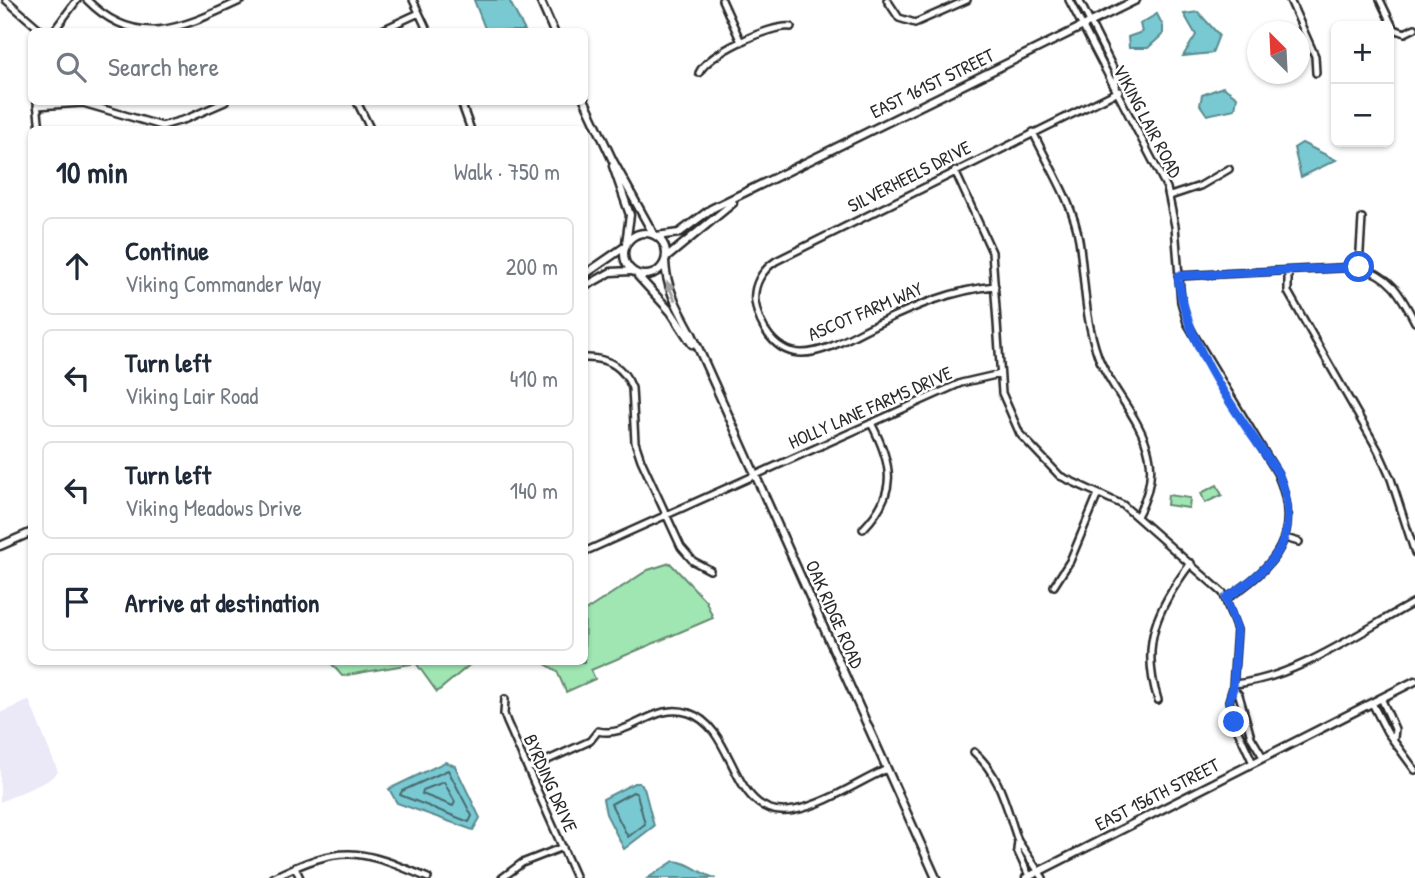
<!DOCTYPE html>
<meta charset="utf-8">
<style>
:root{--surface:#fff;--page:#f2f2f3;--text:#1f2937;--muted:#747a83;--line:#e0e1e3}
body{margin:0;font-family:"Patrick Hand",sans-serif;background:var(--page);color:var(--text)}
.controls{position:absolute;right:21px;top:21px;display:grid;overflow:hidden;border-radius:10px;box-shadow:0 2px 5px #0004}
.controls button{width:63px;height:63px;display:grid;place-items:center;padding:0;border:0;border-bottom:2px solid var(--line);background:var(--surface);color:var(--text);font:35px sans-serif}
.compass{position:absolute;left:1247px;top:21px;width:63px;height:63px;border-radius:50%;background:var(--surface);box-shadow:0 2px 5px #0004;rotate:336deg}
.stop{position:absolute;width:21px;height:21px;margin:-16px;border:5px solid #2563eb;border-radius:50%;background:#fff}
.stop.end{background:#2563eb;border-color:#fff;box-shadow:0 2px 7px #0008}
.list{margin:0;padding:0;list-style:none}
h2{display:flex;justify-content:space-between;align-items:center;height:91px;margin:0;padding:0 28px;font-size:30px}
h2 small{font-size:23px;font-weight:400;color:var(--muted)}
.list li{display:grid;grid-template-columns:46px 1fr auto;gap:21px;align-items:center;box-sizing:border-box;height:98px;margin:0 14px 14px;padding:0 14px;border:2px solid var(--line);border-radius:10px}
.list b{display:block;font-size:26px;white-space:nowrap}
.list p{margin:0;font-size:23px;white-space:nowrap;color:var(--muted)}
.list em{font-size:23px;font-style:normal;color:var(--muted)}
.icon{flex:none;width:38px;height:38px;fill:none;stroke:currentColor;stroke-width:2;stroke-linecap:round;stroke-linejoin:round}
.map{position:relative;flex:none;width:1415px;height:878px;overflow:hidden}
.search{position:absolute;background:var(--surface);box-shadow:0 2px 5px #0004;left:28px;top:28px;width:560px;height:77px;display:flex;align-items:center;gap:18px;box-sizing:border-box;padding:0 24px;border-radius:10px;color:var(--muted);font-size:26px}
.panel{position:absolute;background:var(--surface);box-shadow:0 2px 5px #0004;left:28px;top:126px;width:560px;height:539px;border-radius:10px}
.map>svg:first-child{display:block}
.built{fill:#ebe8f7}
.green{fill:#9fe6b3;stroke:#65886f;stroke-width:2}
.water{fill:#79c9d2;stroke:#5a8a8f;stroke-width:2}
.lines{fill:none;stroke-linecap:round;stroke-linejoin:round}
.shore{stroke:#4a6a6e;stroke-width:2}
.minor-casing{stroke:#2b2b2b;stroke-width:10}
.tertiary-casing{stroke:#2b2b2b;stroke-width:11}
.minor{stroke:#fff;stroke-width:5}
.tertiary{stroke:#fff;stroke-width:6}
.oneway{fill:#a0a0a0}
.route{stroke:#2563eb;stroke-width:9}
.labels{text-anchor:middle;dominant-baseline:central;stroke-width:5;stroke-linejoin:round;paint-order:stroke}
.street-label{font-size:19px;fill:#2b2b2b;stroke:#fff}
</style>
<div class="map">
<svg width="1415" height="878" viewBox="0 0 1415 878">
<rect width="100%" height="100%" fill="#fff"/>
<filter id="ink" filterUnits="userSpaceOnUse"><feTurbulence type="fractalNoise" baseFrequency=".0143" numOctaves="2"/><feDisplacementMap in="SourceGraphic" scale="14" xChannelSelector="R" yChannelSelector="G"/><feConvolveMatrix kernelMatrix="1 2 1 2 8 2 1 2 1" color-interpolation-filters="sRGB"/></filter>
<g filter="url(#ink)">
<path class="built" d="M29,700L58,772L47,781L0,802V713Z"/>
<path class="green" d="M1217,485L1222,495L1205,503L1201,493Z
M1168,495L1190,498L1189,508L1167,505Z
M670,563L706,601L713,618L591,670L595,679L566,692L557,671L542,662H584L585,611L648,570Z
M330,662H473L437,692L416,663L342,676Z"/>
<path class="water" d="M474,0H509L525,31H486Z
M1198,12L1219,35L1212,53L1183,56L1196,35L1184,14Z
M1157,14L1163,26V34L1148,48H1129L1128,37L1142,32L1140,24Z
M1223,87L1237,97L1235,109L1207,115L1200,105L1202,95Z
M1302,143L1336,160L1301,177L1294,148Z
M445,762L455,766L480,818L473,830L397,803L389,789Z
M634,783H640L644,788L654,826L624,849L606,814L603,799Z
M674,861C691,862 700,875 716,878H648Z"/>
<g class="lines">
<path class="shore" d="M448,770L472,816L469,822L400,795L402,791Z
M444,782L455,802L453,806L422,794L423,790Z
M633,792L637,794L645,824L628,837L611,804Z"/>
<g class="minor-casing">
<path id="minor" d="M6,0L43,32
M87,0C138,52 186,26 242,0
M413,0L428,32
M722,0L741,42
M887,0L899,18L915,23L967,0
M1069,0L1167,188L1175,226L1181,302L1187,323L1277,473C1304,534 1276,567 1226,599
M1079,0L1116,74V85
M1290,0L1315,56L1316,73
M1380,0L1394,29L1405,33L1415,28
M53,32L77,0
M378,32L419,13
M699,73C707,54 771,24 791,27
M37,102L40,130
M357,102L369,126
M461,102L471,130
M37,106L83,103L162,126L186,119L225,102
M1033,132C1049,167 1073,202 1079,240C1085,279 1084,317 1098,356C1111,390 1142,419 1149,455C1154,477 1147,498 1137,516
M955,171L992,252L1002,393L1020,434L1060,476L1123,505L1223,593L1237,630L1233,688L1229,701L1234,722L1253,763
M1170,196L1200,186L1229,169
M1359,267L1362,218
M1288,271V292L1378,450L1391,479L1415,553
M1178,276L1359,267C1391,275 1401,295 1415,322
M995,286C953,290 915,306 877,324C855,334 827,353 802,353C775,353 759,326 755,302C753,285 762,270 776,261L1119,91
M584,358C607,357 624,367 632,388L635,442L641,460L681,547L693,561L710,570
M863,529C898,493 893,465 871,423
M1285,538L1299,542
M584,552L961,383L1000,374
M1054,586L1070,561L1098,494
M1234,684C1295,679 1361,631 1415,602
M1233,688L1239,695L1251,737L1263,757
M1381,698L1395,729L1394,738
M505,699L504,714L507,722L576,878
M1158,700C1140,644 1157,608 1191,563
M1372,703L1387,732L1415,770
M974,752C1001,776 1006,807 1018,841L1017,850L1030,878
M528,769L590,741L598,731C630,739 654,701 689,713C738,729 730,823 795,810C826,804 858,782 887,769
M1018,841L1043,878
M295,867L300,878
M272,878C342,844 358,848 428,878
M502,878L522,863L563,847"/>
</g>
<g class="tertiary-casing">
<path id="tertiary" d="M540,0L554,32
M584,99L613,161L654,235
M613,166L630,215L626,243
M624 254a21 21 0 1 1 42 0a21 21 0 1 1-42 0Z
M656,236L679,233L711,209L1136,0
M666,258L733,203
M665,261C666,289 679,310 692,334L936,878
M584,275L623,248
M638,276L671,312L692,344
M584,287L611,272L631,271
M0,546L32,532
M1026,878L1415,681"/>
</g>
<use href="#minor" class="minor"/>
<use href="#tertiary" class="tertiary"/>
</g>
<defs><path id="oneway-solid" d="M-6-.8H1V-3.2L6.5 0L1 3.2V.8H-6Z" transform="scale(1.75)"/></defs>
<use class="oneway" href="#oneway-solid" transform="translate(671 291) rotate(-113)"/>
</g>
<g class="lines" filter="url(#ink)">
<path class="route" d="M1234,722L1229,701L1233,688L1237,630L1226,598C1276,567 1304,534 1278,473C1238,414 1186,349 1178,276L1359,267"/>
</g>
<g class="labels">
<g class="street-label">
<text transform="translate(932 83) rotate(-26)">EAST 161ST STREET</text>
<text transform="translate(1148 121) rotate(62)">VIKING LAIR ROAD</text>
<text transform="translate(909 176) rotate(-27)">SILVERHEELS DRIVE</text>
<text transform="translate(865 311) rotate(-23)">ASCOT FARM WAY</text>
<text transform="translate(870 407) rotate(-24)">HOLLY LANE FARMS DRIVE</text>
<text transform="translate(835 614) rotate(66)">OAK RIDGE ROAD</text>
<text transform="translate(551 783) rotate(66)">BYRDING DRIVE</text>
<text transform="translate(1157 794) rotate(-27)">EAST 156TH STREET</text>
</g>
</g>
</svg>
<div class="controls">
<button>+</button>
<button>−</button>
</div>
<svg class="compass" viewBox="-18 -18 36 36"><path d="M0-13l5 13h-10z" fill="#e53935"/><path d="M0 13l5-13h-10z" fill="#747a83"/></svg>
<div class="stop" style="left:1359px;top:267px"></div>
<div class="stop end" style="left:1234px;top:722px"></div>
<div class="search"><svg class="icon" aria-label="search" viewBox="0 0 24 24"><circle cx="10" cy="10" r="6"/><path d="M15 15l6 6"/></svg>Search here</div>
<section class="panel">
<h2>10 min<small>Walk · 750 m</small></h2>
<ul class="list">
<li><svg class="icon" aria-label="ahead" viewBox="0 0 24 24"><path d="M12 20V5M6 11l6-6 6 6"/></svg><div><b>Continue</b><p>Viking Commander Way</p></div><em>200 m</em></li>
<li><svg class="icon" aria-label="left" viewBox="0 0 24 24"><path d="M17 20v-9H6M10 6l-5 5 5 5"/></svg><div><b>Turn left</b><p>Viking Lair Road</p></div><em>410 m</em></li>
<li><svg class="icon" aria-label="left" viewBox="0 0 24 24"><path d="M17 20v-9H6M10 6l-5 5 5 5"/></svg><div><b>Turn left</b><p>Viking Meadows Drive</p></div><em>140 m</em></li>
<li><svg class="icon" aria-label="arrive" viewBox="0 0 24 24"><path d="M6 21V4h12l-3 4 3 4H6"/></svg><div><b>Arrive at destination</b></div></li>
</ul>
</section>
</div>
